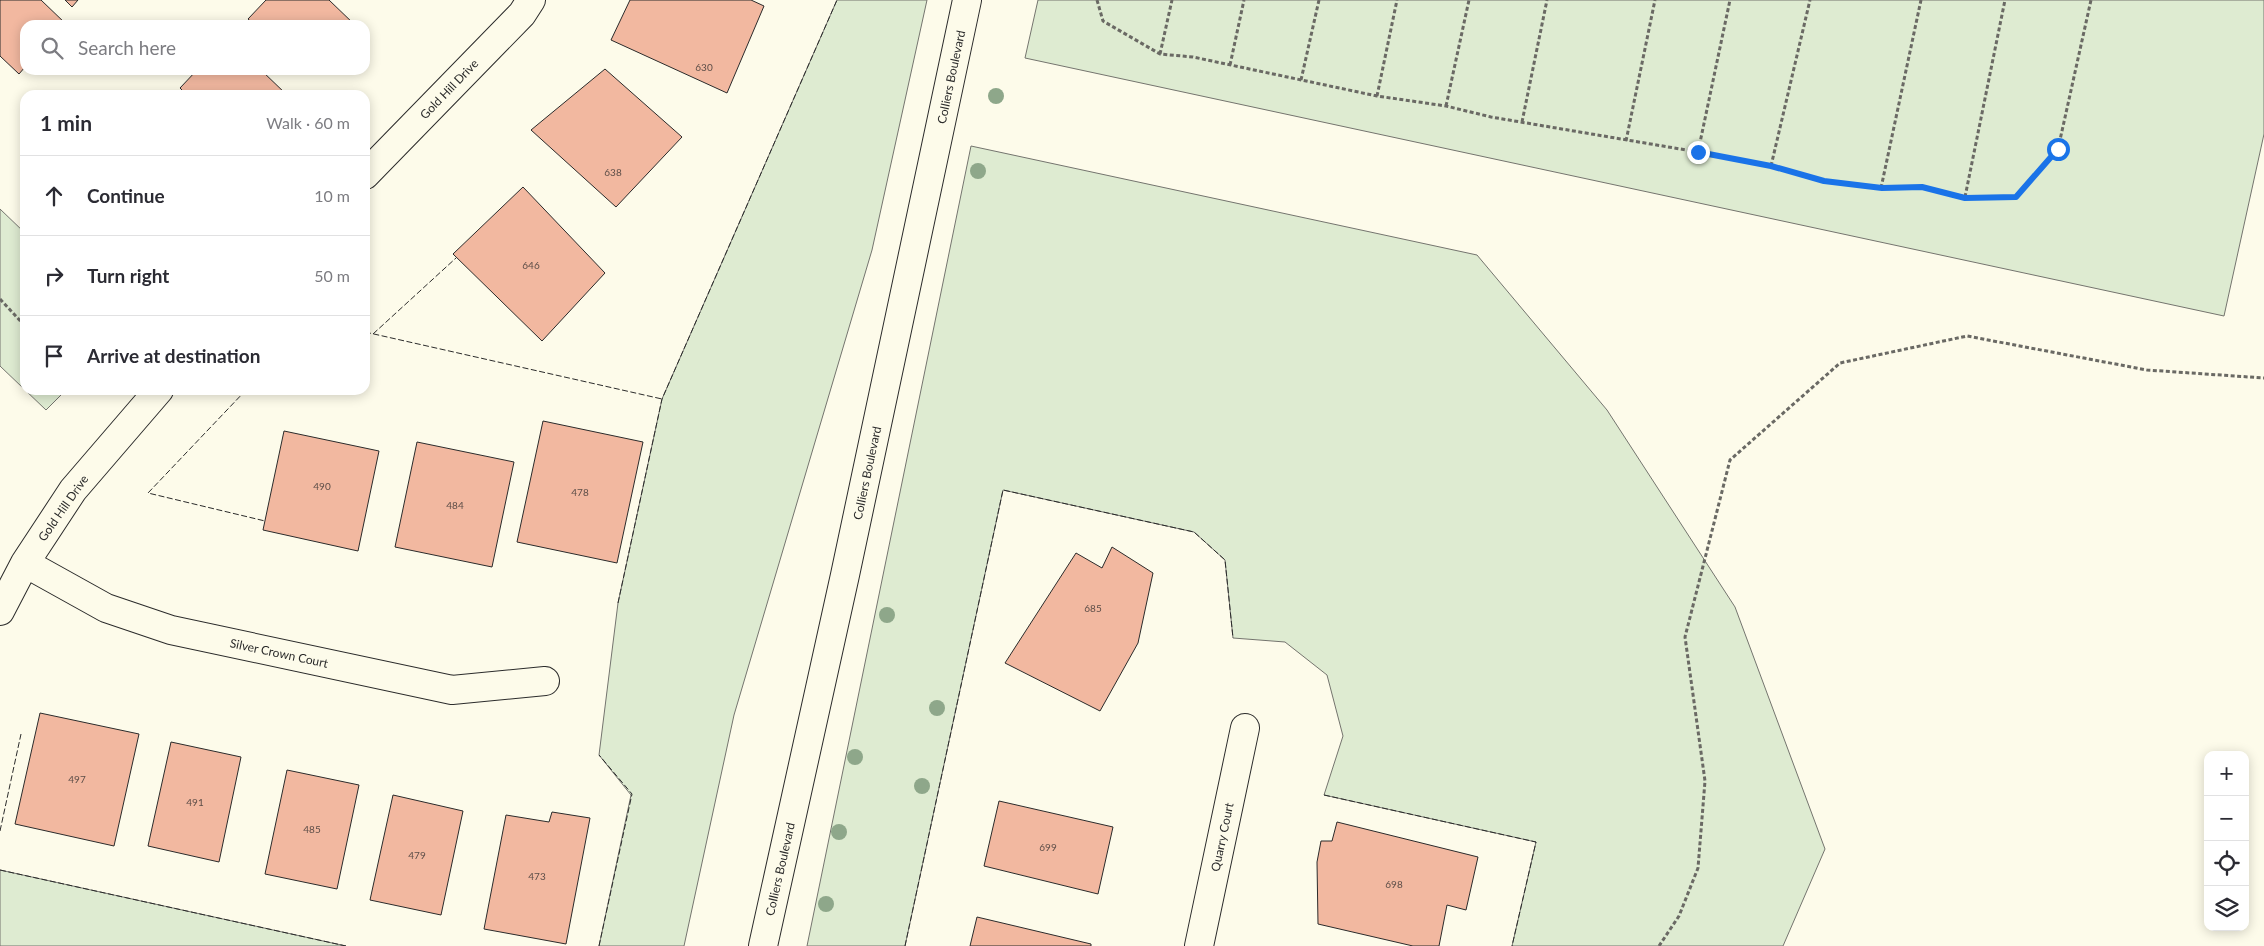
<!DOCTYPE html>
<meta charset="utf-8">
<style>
:root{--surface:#fff;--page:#f2f2f3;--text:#2b2b33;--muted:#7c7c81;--line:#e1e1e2}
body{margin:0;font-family:Lato,sans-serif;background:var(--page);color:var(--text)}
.controls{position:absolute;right:15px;bottom:15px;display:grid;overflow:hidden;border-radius:10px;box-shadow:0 2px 12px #0003}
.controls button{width:45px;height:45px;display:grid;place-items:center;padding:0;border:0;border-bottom:1px solid var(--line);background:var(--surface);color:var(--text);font:25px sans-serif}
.stop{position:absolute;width:15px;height:15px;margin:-11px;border:4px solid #1a73e8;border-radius:50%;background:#fff}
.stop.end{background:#1a73e8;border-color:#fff;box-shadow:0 1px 5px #0008}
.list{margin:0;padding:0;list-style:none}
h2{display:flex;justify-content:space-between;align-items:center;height:65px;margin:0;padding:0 20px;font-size:21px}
h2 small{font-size:16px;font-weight:400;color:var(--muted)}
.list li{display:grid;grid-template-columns:32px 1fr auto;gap:15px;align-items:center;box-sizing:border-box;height:80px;padding:0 20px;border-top:1px solid var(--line)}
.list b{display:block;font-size:19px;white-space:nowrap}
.list em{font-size:16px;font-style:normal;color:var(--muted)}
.icon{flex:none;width:28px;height:28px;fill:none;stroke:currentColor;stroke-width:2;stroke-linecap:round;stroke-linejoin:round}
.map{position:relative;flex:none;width:2264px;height:946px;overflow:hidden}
.search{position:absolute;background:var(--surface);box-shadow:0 2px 12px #0003;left:20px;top:20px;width:350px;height:55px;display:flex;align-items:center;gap:12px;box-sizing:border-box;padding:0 18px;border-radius:15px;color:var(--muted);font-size:19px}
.panel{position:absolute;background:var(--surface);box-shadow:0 2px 12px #0003;left:20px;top:90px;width:350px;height:305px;border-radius:15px}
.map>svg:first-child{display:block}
.green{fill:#deebd1;stroke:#74746e}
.building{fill:#f2b8a0;stroke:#2b2b2b}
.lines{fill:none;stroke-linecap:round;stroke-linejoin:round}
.minor-casing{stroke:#2b2b2b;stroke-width:30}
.path{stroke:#6a6964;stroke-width:3;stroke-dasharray:4 2.5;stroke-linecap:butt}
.minor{stroke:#fdfbea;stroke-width:28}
.fence{stroke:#2b2b2b;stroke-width:1;stroke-dasharray:6 2.5;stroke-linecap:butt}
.tree{fill:#8ea78a}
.route{stroke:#1a73e8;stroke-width:6}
.labels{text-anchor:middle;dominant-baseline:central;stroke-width:4;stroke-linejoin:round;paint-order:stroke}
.number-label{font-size:10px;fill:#5d4e48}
.street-label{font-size:12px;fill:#2b2b2b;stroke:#fdfbea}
</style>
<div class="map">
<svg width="2264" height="946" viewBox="0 0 2264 946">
<rect width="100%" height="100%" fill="#fdfbea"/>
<path class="green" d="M837,0H927L872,250L734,715L684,946H599L631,795L599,755L618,603L662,399Z
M1038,0H2264V134L2224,316L1025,58Z
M971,146L1477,255L1607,410L1735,607L1825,849L1783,946H1512L1536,842L1324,795L1343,736L1327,675L1285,642L1233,638L1225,560L1194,532L1003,490L905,946H807Z
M0,209L25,233V390H66L46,410L0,366Z
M0,870L346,946H0Z"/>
<path class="building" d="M0,0H41L66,24L25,25V67L19,74L0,56Z
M65,0H78L72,7Z
M266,0H329L355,25H255L248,19Z
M630,0H751L764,6L727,93L611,40Z
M605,69L682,137L616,207L531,130Z
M197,70H261L287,95H187L180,88Z
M523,187L605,273L542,341L453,254Z
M543,421L643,442L617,563L517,542Z
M284,431L379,451L358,551L263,530Z
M417,442L514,462L492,567L395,547Z
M1112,547L1153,573L1138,643L1100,711L1005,663L1076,553L1102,568Z
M40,713L139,734L114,846L15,824Z
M171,742L241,757L219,862L148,846Z
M287,770L359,785L337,889L265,874Z
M393,795L463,811L441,915L370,900Z
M999,801L1113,827L1098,894L984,866Z
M552,812L590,818L566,944L484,929L506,815L549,822Z
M1337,822L1478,857L1466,910L1447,905L1439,946H1413L1318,924L1317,862L1321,841H1332Z
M977,917L1091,944V946H970Z"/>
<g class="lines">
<g class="minor-casing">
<path id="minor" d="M365,175L522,14L531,0
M25,563L106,608L171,630L452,690L545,681
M0,611L25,563L73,490L159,390
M763,946L845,575L967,0
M1199,946L1245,728"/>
</g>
<path class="path" d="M1097,0L1103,21L1160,54L1193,57L1377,96L1446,106L1491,117L1698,152L1771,166L1825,181L1881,188L1922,187L1965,197H2016L2058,149L2091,0
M1160,54L1172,0
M1230,65L1244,0
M1301,80L1319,0
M1377,96L1397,0
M1446,106L1469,0
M1522,122L1547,0
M1626,141L1655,0
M1698,152L1730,0
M1771,166L1810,0
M1881,188L1921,0
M1965,197L2005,0
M0,299L25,326
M1659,946L1679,916L1698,868L1705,781L1685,637L1730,460L1840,363L1967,336L2147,370L2264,378"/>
<use href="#minor" class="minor"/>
<path class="fence" d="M365,332L662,399
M373,334L456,258
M246,390L148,493L265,521
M618,603L662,399L837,0
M1324,795L1536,842L1512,946
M0,831L21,734
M0,870L346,946
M599,946L632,794L599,755
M905,946L1003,490L1194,532L1225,560L1233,638"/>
</g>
<g class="tree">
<circle cx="996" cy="96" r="8"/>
<circle cx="978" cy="171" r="8"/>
<circle cx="887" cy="615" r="8"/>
<circle cx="937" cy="708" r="8"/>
<circle cx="855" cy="757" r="8"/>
<circle cx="922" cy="786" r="8"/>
<circle cx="839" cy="832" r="8"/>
<circle cx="826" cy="904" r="8"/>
</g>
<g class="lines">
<path class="route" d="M1698,152L1771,166L1824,181L1882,188L1922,187L1965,198L2016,197L2058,149"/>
</g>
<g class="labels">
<g class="number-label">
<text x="704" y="67">630</text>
<text x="613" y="172">638</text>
<text x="531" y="265">646</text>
<text x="322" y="486">490</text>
<text x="580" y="492">478</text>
<text x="455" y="505">484</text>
<text x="1093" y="608">685</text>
<text x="77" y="779">497</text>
<text x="195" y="802">491</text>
<text x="312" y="829">485</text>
<text x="1048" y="847">699</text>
<text x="417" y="855">479</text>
<text x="537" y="876">473</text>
<text x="1394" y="884">698</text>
</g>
<g class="street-label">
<text transform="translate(951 77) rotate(-78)">Colliers Boulevard</text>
<text transform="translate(449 89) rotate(-46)">Gold Hill Drive</text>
<text transform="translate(867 473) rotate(-78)">Colliers Boulevard</text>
<text transform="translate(63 508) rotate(-55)">Gold Hill Drive</text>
<text transform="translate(279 653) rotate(12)">Silver Crown Court</text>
<text transform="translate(1222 837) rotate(-78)">Quarry Court</text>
<text transform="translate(780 869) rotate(-77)">Colliers Boulevard</text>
</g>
</g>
</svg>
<div class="controls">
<button>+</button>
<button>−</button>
<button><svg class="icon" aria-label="locate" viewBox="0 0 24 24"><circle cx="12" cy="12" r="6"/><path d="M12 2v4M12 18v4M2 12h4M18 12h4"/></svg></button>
<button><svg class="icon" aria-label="layers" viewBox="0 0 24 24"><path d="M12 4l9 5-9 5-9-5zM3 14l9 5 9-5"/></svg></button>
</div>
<div class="stop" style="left:2058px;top:149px"></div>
<div class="stop end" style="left:1698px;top:152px"></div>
<div class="search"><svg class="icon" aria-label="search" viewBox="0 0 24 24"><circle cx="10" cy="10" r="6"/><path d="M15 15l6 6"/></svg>Search here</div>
<section class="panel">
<h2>1 min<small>Walk · 60 m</small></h2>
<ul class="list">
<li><svg class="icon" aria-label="ahead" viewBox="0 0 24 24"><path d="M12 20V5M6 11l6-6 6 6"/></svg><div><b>Continue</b></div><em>10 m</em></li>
<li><svg class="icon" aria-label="right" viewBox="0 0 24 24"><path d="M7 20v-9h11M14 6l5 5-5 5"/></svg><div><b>Turn right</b></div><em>50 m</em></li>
<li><svg class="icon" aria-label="arrive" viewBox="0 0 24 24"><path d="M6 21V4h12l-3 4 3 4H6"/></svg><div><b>Arrive at destination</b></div></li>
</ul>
</section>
</div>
